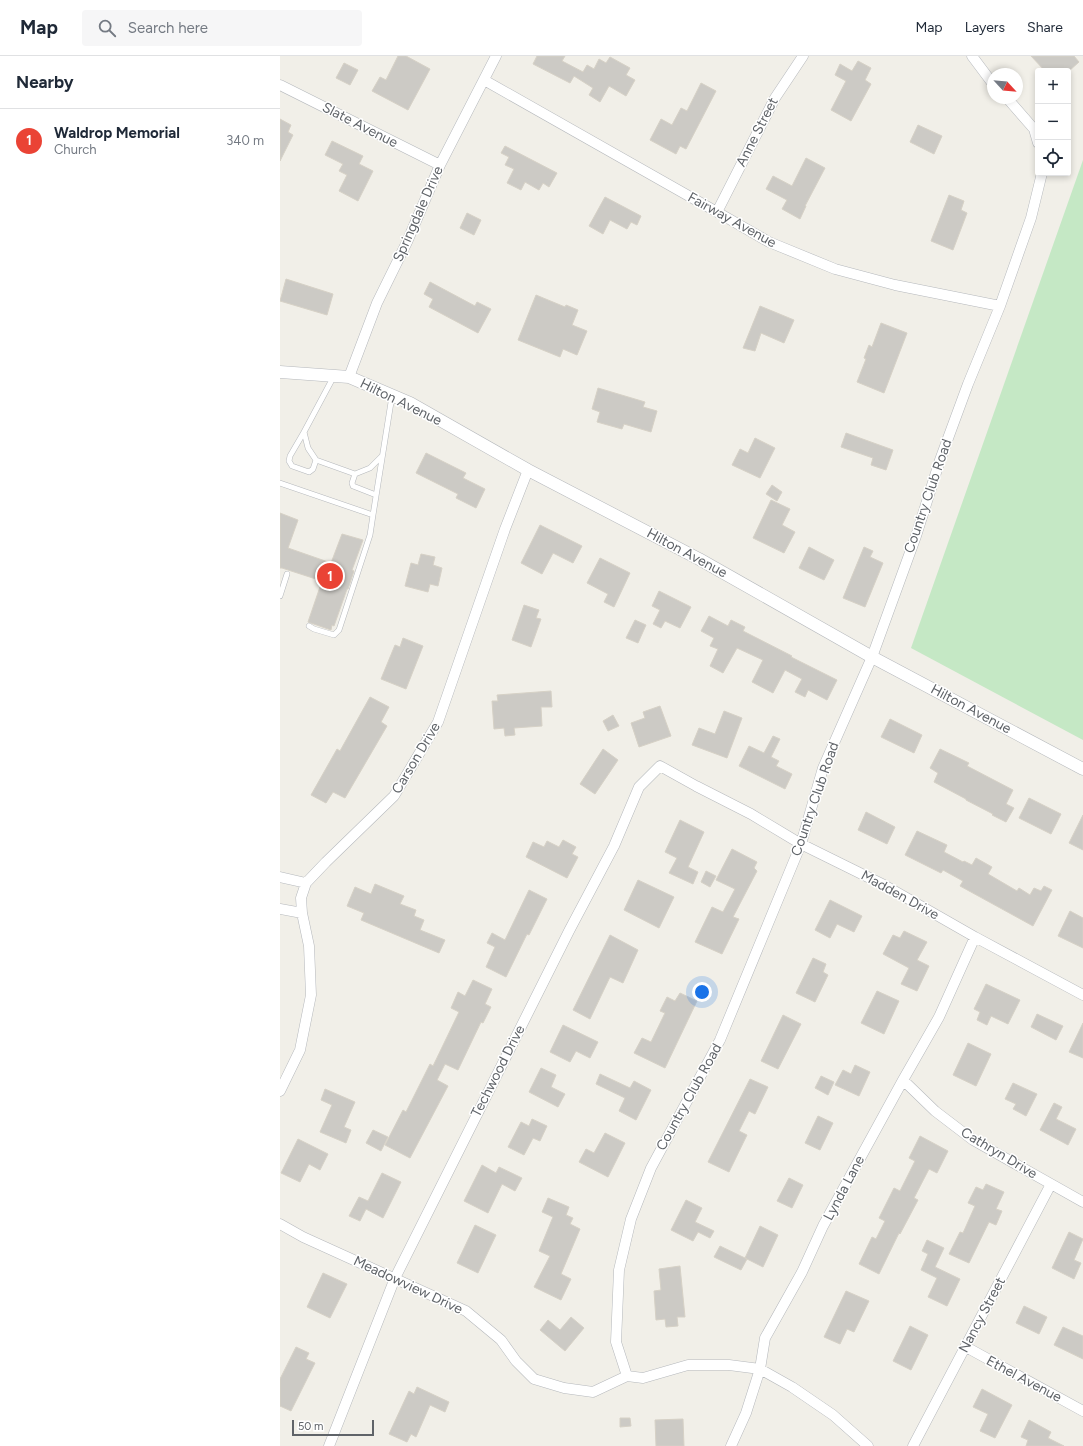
<!DOCTYPE html>
<meta charset="utf-8">
<style>
:root{--surface:#fff;--page:#f6f6f7;--text:#1f2937;--muted:#747a83;--line:#e0e1e3;--accent:#ea4335}
body{margin:0;font-family:Figtree,sans-serif;background:var(--page);color:var(--text)}
.controls{position:absolute;right:12px;top:12px;display:grid;overflow:hidden;border-radius:4px;box-shadow:0 2px 6px #0003}
.controls button{width:36px;height:36px;display:grid;place-items:center;padding:0;border:0;border-bottom:1px solid var(--line);background:var(--surface);color:var(--text);font:20px sans-serif}
.compass{position:absolute;left:707px;top:12px;width:36px;height:36px;border-radius:50%;background:var(--surface);box-shadow:0 2px 6px #0003;rotate:116deg}
.scale{position:absolute;left:12px;bottom:10px;width:82px;box-sizing:border-box;padding-left:4px;border:2px solid #5f6368;border-top:0;font-size:11px;line-height:14px;white-space:nowrap;color:#5f6368;-webkit-text-stroke:3px #fff;paint-order:stroke}
.you{position:absolute;left:422px;top:936px;width:14px;height:14px;margin:-10px;border:3px solid #fff;border-radius:50%;background:#1a73e8;box-shadow:0 0 0 6px #1a73e833}
.badge{display:grid;place-items:center;width:26px;height:26px;border-radius:50%;background:var(--accent);color:#fff;font-size:13px;font-weight:700}
.pin{position:absolute;translate:-50% -50%;border:2px solid #fff;box-shadow:0 1px 4px #0006}
.list{margin:0;padding:0;list-style:none}
h2{display:flex;justify-content:space-between;align-items:center;height:52px;margin:0;padding:0 16px;font-size:17px}
h2 small{font-size:13px;font-weight:400;color:var(--muted)}
.list li{display:grid;grid-template-columns:26px 1fr auto;gap:12px;align-items:center;box-sizing:border-box;height:64px;padding:0 16px;border-top:1px solid var(--line)}
.list b{display:block;font-size:15px;white-space:nowrap}
.list p{margin:0;font-size:13px;white-space:nowrap;color:var(--muted)}
.list em{font-size:13px;font-style:normal;color:var(--muted)}
.icon{flex:none;width:22px;height:22px;fill:none;stroke:currentColor;stroke-width:2;stroke-linecap:round;stroke-linejoin:round}
.map{position:relative;flex:none;width:803px;height:1390px;overflow:hidden}
header{display:flex;align-items:center;gap:24px;box-sizing:border-box;height:56px;padding:0 20px;background:var(--surface);border-bottom:1px solid var(--line)}
header strong{font-size:19px}
nav{display:flex;gap:22px;margin-inline-start:auto;font-size:14px}
.search{width:280px;height:36px;background:var(--page);display:flex;align-items:center;gap:10px;box-sizing:border-box;padding:0 14px;border-radius:4px;color:var(--muted);font-size:15px}
main{display:flex}
aside{flex:1;background:var(--surface)}
.map>svg:first-child{display:block}
.green{fill:#c5e8c5}
.building{fill:#cccac5;stroke:#d6d1c6}
.lines{fill:none;stroke-linecap:round;stroke-linejoin:round}
.service-casing{stroke:#b5b8bc;stroke-width:6}
.minor-casing{stroke:#b5b8bc;stroke-width:11}
.tertiary-casing{stroke:#b5b8bc;stroke-width:13}
.service{stroke:#fff;stroke-width:5}
.minor{stroke:#fff;stroke-width:10}
.tertiary{stroke:#fff;stroke-width:12}
.labels{text-anchor:middle;dominant-baseline:central;stroke-width:3;stroke-linejoin:round;paint-order:stroke}
.street-label{font-size:14px;fill:#5f6368;stroke:#fff}
</style>
<header>
<strong>Map</strong>
<div class="search"><svg class="icon" aria-label="search" viewBox="0 0 24 24"><circle cx="10" cy="10" r="6"/><path d="M15 15l6 6"/></svg>Search here</div>
<nav><a>Map</a><a>Layers</a><a>Share</a></nav>
</header>
<main>
<aside>
<h2>Nearby<small></small></h2>
<ul class="list">
<li><span class="badge">1</span><div><b>Waldrop Memorial</b><p>Church</p></div><em>340 m</em></li>
</ul>
</aside>
<div class="map">
<svg width="803" height="1390" viewBox="0 0 803 1390">
<rect width="100%" height="100%" fill="#f1efe8"/>
<path class="green" d="M803,104V684L631,592Z"/>
<path class="building" d="M118,0H126L150,13L128,54L92,35L100,21L106,24Z
M257,0H285L282,5L303,16L307,9L314,13L319,3L326,7L330,1L350,12L346,19L355,24L346,40L329,30L320,46L309,39L313,32L294,20L290,27L253,8Z
M751,0H794L799,6L789,15H765Z
M578,5L591,12L585,24L591,28L571,65L551,54L566,25L555,19L560,8L572,15Z
M64,7L78,14L70,29L56,22Z
M421,27L436,35L406,93L400,90L396,98L370,84L381,63L392,69L401,52L407,55Z
M0,63L11,69L8,76L13,79L0,105Z
M638,69L662,80L654,98L630,86Z
M52,85L83,100L79,108L93,115L78,145L59,135L67,119L59,115L63,108L45,99Z
M225,90L277,117L269,131L263,127L259,134L245,126L241,134L227,127L234,113L225,109L229,101L221,97Z
M526,102L545,112L525,150H526L520,163L502,153L507,144L486,133L493,120L512,130Z
M669,139L684,145L681,154L687,157L673,194L651,185Z
M325,141L361,160L357,169L351,166L347,173L330,164L323,178L309,170Z
M187,157L201,164L194,179L180,172Z
M6,223L53,238L47,259L0,245Z
M150,226L195,250L197,246L211,253L198,277L149,251L153,243L144,238Z
M256,239L285,251L286,249L298,254L292,269L307,275L297,299L283,293L280,301L238,284Z
M480,250L514,264L504,287L481,277L475,295L463,292Z
M601,267L627,277L604,337L577,326L586,303L584,302L589,289L592,291Z
M318,332L365,346L363,351L377,355L371,376L344,368L342,373L317,366L320,356L312,353Z
M566,377L613,394L606,414L591,409L593,402L561,391Z
M475,382L495,392L480,422L452,409L460,393L468,397Z
M146,397L186,417L183,422L205,433L196,452L176,442L178,438L136,417Z
M492,429L502,436L497,445L486,438Z
M491,444L510,453L502,469L515,476L504,497L473,482Z
M0,457L18,464L8,492L51,507L62,478L83,484L72,514L74,515L68,533H67L54,570L52,569L51,574L28,566L42,525L2,512H0Z
M260,469L302,490L293,507L273,497L262,518L241,507Z
M529,491L554,504L544,524L519,512Z
M584,491L593,495L590,501L603,507L585,551L563,542Z
M141,498L155,501L153,509L162,512L158,530L150,528L148,536L125,530L131,507L138,509Z
M320,502L350,517L334,551L324,546L328,538L307,527Z
M379,535L411,551L400,572L385,565L381,572L373,568L380,554L372,550Z
M244,549L259,554L256,562L261,563L251,591L232,584Z
M429,560L448,570L451,564L465,571L463,575L512,600L511,601L557,624L547,644L528,634L525,641L515,636L522,623L505,614L493,637L472,626L483,604L457,592L443,617L430,610L438,593L430,590L434,582L421,575Z
M355,564L366,569L358,587L346,582Z
M123,582L143,590L126,633L101,623L115,589L120,591Z
M271,635L272,651H261L262,670L234,672L235,679L225,680L224,672L214,673L212,645H218L217,639Z
M90,641L109,651L101,666L107,670L65,742L53,736L46,747L31,739L57,693L60,695Z
M380,650L391,680L359,691L351,667L365,662L363,656Z
M444,655L462,662L447,702L412,689L419,672L435,678Z
M333,659L339,670L328,675L323,665Z
M610,663L642,679L634,697L601,681Z
M493,680L500,683L491,701L499,705L496,710L512,718L505,733L459,710L469,690L484,697Z
M323,693L338,704L315,738L300,728Z
M660,693L689,707L687,710L733,734L726,748L734,752L726,766L712,759L713,758L686,744V743L654,726L658,717L650,712Z
M749,742L781,758L771,778L739,762Z
M586,756L615,771L607,788L578,774Z
M803,759V794L789,787Z
M400,764L424,776L408,811L418,816L413,828L389,817L397,802L385,796Z
M637,775L667,789L664,796L683,806L684,805L692,809L696,802L712,811L708,818L737,835L739,832L750,839L754,832L761,835L764,830L772,834L753,870L680,830L683,825L663,814L661,817L625,799Z
M283,784L296,791L292,798L298,801L287,822L246,801L253,786L264,791L267,785L279,791Z
M452,793L477,806L474,812L477,815L453,861L459,863L442,898L415,886L432,851L443,856L455,833L436,824Z
M426,815L436,820L430,831L421,826Z
M358,824L394,841L379,872L344,854Z
M95,828L124,840L120,848L136,854L134,860L144,864L140,874L165,884L159,897L81,864L84,857L67,850L75,831L91,838Z
M249,834L267,843L249,879L247,878L226,921L206,911L215,891L207,887L212,877L225,884Z
M550,844L582,860L574,876L557,868L550,882L535,874Z
M790,855L803,862V892L778,880Z
M624,875L647,886L637,904L649,910L637,935L621,928L629,912L603,898L613,879L620,882Z
M330,879L358,894L343,927L330,921L310,963L293,954Z
M533,902L546,908L543,916L548,919L535,946L516,937Z
M193,924L212,933L205,948L211,951L203,967L201,966L178,1014L165,1008L157,1024L168,1030L130,1102L105,1089L123,1054L126,1056L150,1008L153,1010L179,956L171,952L178,936L185,940Z
M706,928L740,944L728,968L711,960L707,969L697,964L700,956L694,953Z
M597,935L619,945L604,978L581,967Z
M400,937L417,945L385,1012L354,997L362,982L371,986L385,957L380,955L387,941L395,945Z
M757,958L783,970L776,984L751,971Z
M503,959L521,968L498,1013L481,1005Z
M803,967V1002L789,996Z
M283,969L318,986L310,1002L296,995L290,1006L270,996Z
M688,987L711,998L696,1030L673,1019Z
M575,1009L590,1016L579,1040L555,1029L563,1014L571,1018Z
M261,1012L276,1019L271,1031L285,1038L278,1051L249,1036Z
M320,1018L350,1032L354,1025L371,1034L356,1064L339,1055L345,1042L316,1028Z
M541,1020L554,1026L548,1039L535,1032Z
M470,1023L488,1031L475,1058L469,1055L459,1075L467,1079L449,1116L428,1106Z
M733,1027L757,1038L746,1060L733,1053L736,1048L725,1043Z
M45,1033L75,1046L64,1071L71,1074L66,1087L40,1076L52,1049L41,1044Z
M774,1047L782,1051L776,1063L796,1073L788,1089L760,1074Z
M538,1060L553,1067L540,1094L525,1087Z
M252,1063L267,1070L260,1085L253,1082L244,1099L228,1091L241,1066L249,1070Z
M93,1074L108,1081L101,1095L86,1087Z
M325,1077L345,1087L328,1121L299,1106L306,1093L314,1097Z
M640,1080L668,1095L657,1117L649,1113L634,1142L638,1144L620,1178L619,1177L599,1218L579,1208L592,1181L596,1183L605,1165L599,1162L614,1132L620,1135L635,1105L629,1102Z
M18,1083L48,1098L40,1114L29,1108L20,1126L1,1117Z
M202,1109L216,1117L219,1111L242,1122L235,1135L222,1128L208,1157L184,1145Z
M102,1117L121,1126L103,1162L86,1153L80,1165L69,1160L79,1141L88,1145Z
M509,1122L523,1129L512,1152L497,1145Z
M706,1128L724,1136L716,1153L722,1155L716,1169L709,1166L689,1207L669,1198L680,1176L683,1177L695,1150L688,1147L696,1131L703,1134Z
M268,1142L289,1151L286,1159L293,1162L290,1168L300,1173L281,1218L291,1223L281,1244L254,1231L270,1200L259,1195L273,1161L262,1156Z
M406,1144L422,1152L415,1166L434,1175L430,1182L418,1176L413,1185L391,1174Z
M195,1169L216,1179L198,1217L177,1207Z
M480,1170L498,1179L483,1211L465,1202Z
M789,1176L803,1183L794,1204L801,1207L794,1223L772,1212Z
M647,1184L664,1192L655,1211L680,1223L667,1250L648,1241L657,1222L641,1214L648,1198L642,1195Z
M440,1190L467,1203L461,1214L434,1201Z
M400,1210L405,1261H397L398,1270L386,1271L385,1263L376,1264L374,1235L381,1234L379,1213Z
M43,1217L67,1228L50,1262L27,1251Z
M566,1235L589,1245L574,1276L567,1273L560,1288L544,1281Z
M744,1250L767,1261L759,1278L736,1267Z
M291,1261L304,1272L285,1295L260,1274L268,1264L280,1274Z
M630,1270L648,1279L631,1314L613,1305Z
M783,1271L803,1280V1303L774,1289Z
M16,1291L29,1297L26,1303L35,1307L11,1355L0,1350V1323Z
M137,1331L169,1346L165,1356L150,1349L136,1381L131,1378L127,1386L109,1378L129,1335L134,1338Z
M702,1333L732,1349L715,1382L700,1375L708,1358L693,1351Z
M340,1362H350L351,1370L340,1371Z
M403,1363L404,1390H376L375,1364Z
M749,1364L771,1376L768,1382L784,1390H746L748,1384L741,1381Z"/>
<g class="lines">
<g class="service-casing">
<path id="service" d="M54,320L24,376L28,392L36,404L75,418L90,412L102,400
M24,376L10,400L9,405L12,410L29,416L33,413L36,404
M75,418L72,427L73,430L96,439
M0,427L93,459L90,479L59,574L54,579L34,573L29,570
M93,459L112,340
M0,540L7,518"/>
</g>
<g class="minor-casing">
<path id="minor" d="M692,0L713,28
M204,24L437,156L489,186L555,213L615,229L720,250
M0,29L160,109
M727,42L754,73L758,87
M437,156L495,42L523,0
M69,321L97,247L127,186L160,109L216,0
M0,821L26,827
M0,853L22,857
M623,1024L655,1055L693,1084L803,1146
M0,1035L20,994L31,939L29,890L22,857L21,842L26,827L46,806L114,740L158,666L225,473L248,414
M0,1168L23,1181L186,1255L221,1284L236,1305L254,1323L284,1332L313,1336L347,1320L363,1322L408,1309H449L480,1313L512,1331L553,1359L588,1390
M686,1291L803,1355
M347,1320L336,1286L339,1214L351,1163L371,1112L440,984L521,788L543,712L592,601L636,480L660,404L688,328L720,250L751,162L762,117
M49,1390L115,1222L289,875L334,790L359,731L380,710L416,730L471,758L521,788L604,829L695,881L803,939
M451,1390L466,1357L480,1313L485,1282L522,1216L543,1170L623,1024L659,961L695,881
M633,1390L771,1128"/>
</g>
<g class="tertiary-casing">
<path id="tertiary" d="M0,316L69,321L130,347L248,414L419,503L592,601L803,713"/>
</g>
<use href="#service" class="service"/>
<use href="#minor" class="minor"/>
<use href="#tertiary" class="tertiary"/>
</g>
<g class="labels">
<g class="street-label">
<text transform="translate(80 69) rotate(27)">Slate Avenue</text>
<text transform="translate(477 76) rotate(-63)">Anne Street</text>
<text transform="translate(138 158) rotate(-66)">Springdale Drive</text>
<text transform="translate(452 164) rotate(29)">Fairway Avenue</text>
<text transform="translate(121 346) rotate(26)">Hilton Avenue</text>
<text transform="translate(648 440) rotate(-71)">Country Club Road</text>
<text transform="translate(407 497) rotate(28)">Hilton Avenue</text>
<text transform="translate(691 653) rotate(28)">Hilton Avenue</text>
<text transform="translate(136 702) rotate(-59)">Carson Drive</text>
<text transform="translate(535 743) rotate(-71)">Country Club Road</text>
<text transform="translate(620 839) rotate(29)">Madden Drive</text>
<text transform="translate(218 1015) rotate(-63)">Techwood Drive</text>
<text transform="translate(409 1041) rotate(-61)">Country Club Road</text>
<text transform="translate(719 1097) rotate(31)">Cathryn Drive</text>
<text transform="translate(564 1132) rotate(-62)">Lynda Lane</text>
<text transform="translate(128 1229) rotate(25)">Meadowview Drive</text>
<text transform="translate(702 1259) rotate(-62)">Nancy Street</text>
<text transform="translate(744 1323) rotate(28)">Ethel Avenue</text>
</g>
</g>
</svg>
<div class="controls">
<button>+</button>
<button>−</button>
<button><svg class="icon" aria-label="locate" viewBox="0 0 24 24"><circle cx="12" cy="12" r="6"/><path d="M12 2v4M12 18v4M2 12h4M18 12h4"/></svg></button>
</div>
<svg class="compass" viewBox="-18 -18 36 36"><path d="M0-13l5 13h-10z" fill="#e53935"/><path d="M0 13l5-13h-10z" fill="#747a83"/></svg>
<div class="scale">50 m</div>
<div class="you"></div>
<div class="pin badge" style="left:50px;top:520px">1</div>
</div>
</main>
